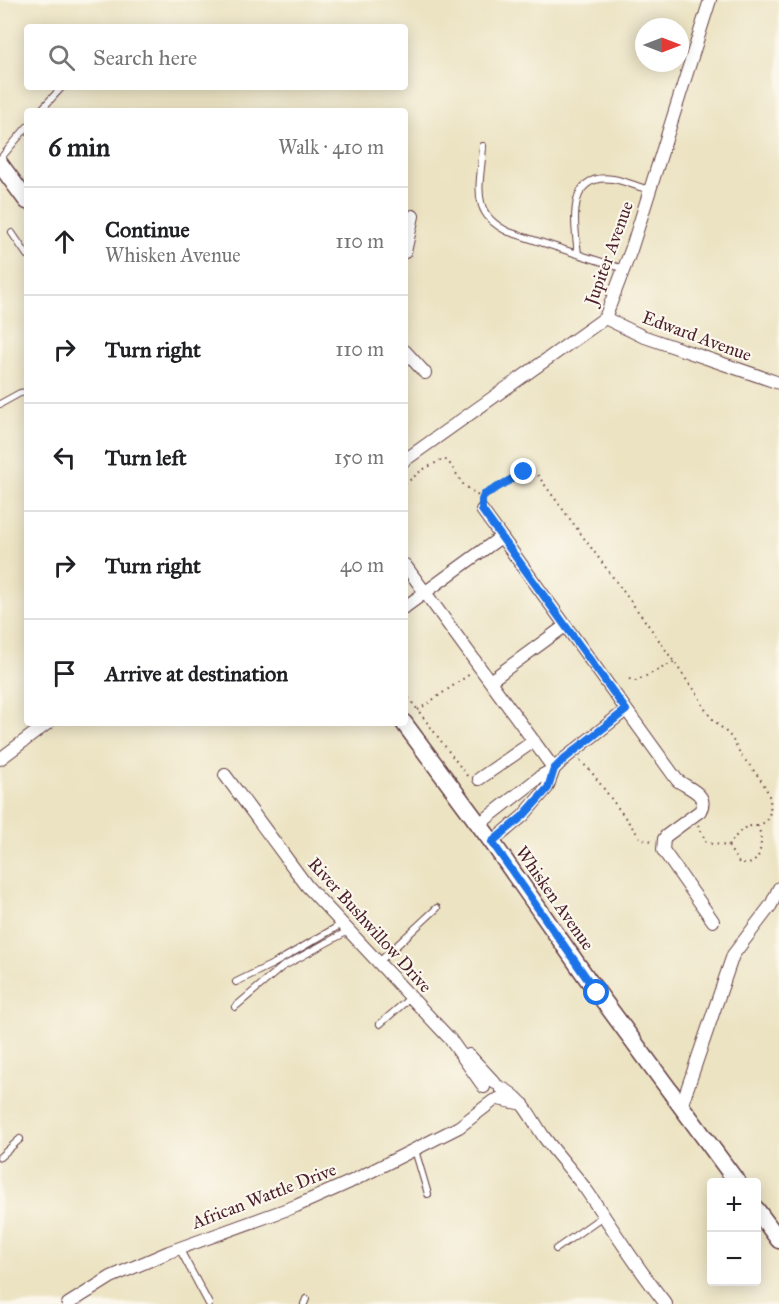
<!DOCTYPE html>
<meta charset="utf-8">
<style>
:root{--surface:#fff;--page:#f2f2f2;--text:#202124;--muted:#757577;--line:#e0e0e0}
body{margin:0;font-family:"IM FELL Great Primer",serif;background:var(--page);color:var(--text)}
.controls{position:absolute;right:18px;bottom:18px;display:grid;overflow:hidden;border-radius:6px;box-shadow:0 3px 15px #0003}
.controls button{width:54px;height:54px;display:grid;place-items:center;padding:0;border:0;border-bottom:2px solid var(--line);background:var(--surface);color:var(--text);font:30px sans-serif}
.compass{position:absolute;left:635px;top:18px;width:54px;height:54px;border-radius:50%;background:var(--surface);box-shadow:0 3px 15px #0003;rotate:90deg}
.stop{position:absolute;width:18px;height:18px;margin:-14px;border:4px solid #1a73e8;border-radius:50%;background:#fff}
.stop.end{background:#1a73e8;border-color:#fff;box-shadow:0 2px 6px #0008}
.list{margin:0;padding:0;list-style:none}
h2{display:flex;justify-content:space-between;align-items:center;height:78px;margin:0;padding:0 24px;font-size:26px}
h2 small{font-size:20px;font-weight:400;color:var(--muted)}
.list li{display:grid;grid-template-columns:39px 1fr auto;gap:18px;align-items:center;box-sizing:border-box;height:108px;padding:0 24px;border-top:2px solid var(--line)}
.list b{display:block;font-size:22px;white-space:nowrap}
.list p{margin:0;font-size:20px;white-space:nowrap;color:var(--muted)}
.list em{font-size:20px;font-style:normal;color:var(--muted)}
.icon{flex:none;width:33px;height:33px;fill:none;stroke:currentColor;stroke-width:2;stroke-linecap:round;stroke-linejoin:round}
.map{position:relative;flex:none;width:779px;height:1304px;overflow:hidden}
.search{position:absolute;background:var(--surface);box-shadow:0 3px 15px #0003;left:24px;top:24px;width:384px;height:66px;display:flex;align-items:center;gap:15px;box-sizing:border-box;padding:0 21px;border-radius:6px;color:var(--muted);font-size:22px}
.panel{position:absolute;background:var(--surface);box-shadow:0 3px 15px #0003;left:24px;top:108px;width:384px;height:618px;border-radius:6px}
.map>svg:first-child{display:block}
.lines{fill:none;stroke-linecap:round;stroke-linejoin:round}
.service-casing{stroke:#623c42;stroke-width:8}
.minor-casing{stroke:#623c42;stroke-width:14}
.tertiary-casing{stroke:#623c42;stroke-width:19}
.path{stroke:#623c42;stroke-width:2;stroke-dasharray:1.5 4.5;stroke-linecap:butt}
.service{stroke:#fff;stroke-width:6}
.minor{stroke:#fff;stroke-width:12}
.tertiary{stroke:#fff;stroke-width:16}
.route{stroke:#1a73e8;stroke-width:8}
.labels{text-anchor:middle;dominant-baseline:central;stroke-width:4.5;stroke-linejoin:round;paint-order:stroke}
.street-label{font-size:18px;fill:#4a1f2b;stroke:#fbf7ec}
</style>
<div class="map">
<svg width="779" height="1304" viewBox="0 0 779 1304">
<rect width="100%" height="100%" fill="#fbf7ec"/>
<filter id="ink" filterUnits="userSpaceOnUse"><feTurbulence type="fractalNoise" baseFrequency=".0167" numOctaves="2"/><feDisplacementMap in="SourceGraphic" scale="12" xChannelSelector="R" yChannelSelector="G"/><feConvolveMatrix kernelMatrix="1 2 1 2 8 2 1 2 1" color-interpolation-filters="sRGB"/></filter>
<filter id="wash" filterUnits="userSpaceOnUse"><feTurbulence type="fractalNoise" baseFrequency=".008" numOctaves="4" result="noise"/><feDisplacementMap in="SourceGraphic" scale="24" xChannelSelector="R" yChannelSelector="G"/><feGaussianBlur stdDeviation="1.35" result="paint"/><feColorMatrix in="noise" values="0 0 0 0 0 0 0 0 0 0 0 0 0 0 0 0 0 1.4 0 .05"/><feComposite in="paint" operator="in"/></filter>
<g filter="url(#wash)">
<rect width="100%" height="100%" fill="#ece3c2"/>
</g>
<g filter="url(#ink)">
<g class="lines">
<g class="service-casing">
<path id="service" d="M40,111L62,87
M483,146C481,184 468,213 509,232L624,269
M0,159L27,127
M12,233L27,255
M578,254C575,226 565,172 613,179C625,181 638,187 650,190
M0,404L20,393L27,392
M379,962L437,908
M236,982L275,963L342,924
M235,1007L282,967L348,931
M380,1024L411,997
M415,1150L428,1194
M0,1157L20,1139
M179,1248L209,1304
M556,1249L603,1216
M304,1304L306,1299"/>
</g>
<g class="minor-casing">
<path id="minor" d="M405,252L413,216
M605,318L642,336L779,383
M405,351L425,373
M405,460L605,318L631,250L710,0
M482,510L677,780C687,788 710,794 700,811L666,836L664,839L663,850L713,921
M405,565L554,769
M405,607L501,537
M490,681L565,626
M0,759L48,723
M225,775L307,886L450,1039L484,1087
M479,779L534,741
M478,825L541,776L554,769L564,759L626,710
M492,842L523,816L547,788L554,769
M469,1055L495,1083
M500,1087C524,1098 530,1117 544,1137C558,1156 574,1173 587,1191C613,1229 637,1268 666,1304
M498,1099L523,1104
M681,1107L733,955L771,905L779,888
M68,1304L111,1277L169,1252L296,1206L350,1182L459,1127L493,1101"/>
</g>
<g class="tertiary-casing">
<path id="tertiary" d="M0,164L27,201
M404,723L492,842L589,981L737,1182
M756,1209L779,1240"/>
</g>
<path class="path" d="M405,484L422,470L443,459L448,461L463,484L482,499
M482,500L485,495L524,472L529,471L536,473L654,633L690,685C699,693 700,702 707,712C713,721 723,728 730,736C735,742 737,750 742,756C757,776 779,794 767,821L758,826C764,841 762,870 739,863L728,846L707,843L698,825
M629,679L636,681L674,662
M405,693L468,777
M418,710L470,674
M580,761L590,770L641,839L652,841
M728,846C738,835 741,824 758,826"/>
<use href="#service" class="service"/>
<use href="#minor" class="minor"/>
<use href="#tertiary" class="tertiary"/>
</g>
</g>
<g class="lines" filter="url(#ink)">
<path class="route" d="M524,472L484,495L482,500V510L626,710L564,759L554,769L548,788L523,816L492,842L597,993"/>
</g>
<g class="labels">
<g class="street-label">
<text transform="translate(609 253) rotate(-70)">Jupiter Avenue</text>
<text transform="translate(697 336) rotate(20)">Edward Avenue</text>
<text transform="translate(555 898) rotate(55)">Whisken Avenue</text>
<text transform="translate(370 925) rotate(48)">River Bushwillow Drive</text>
<text transform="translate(264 1196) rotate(-21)">African Wattle Drive</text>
</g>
</g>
</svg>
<div class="controls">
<button>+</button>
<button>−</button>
</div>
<svg class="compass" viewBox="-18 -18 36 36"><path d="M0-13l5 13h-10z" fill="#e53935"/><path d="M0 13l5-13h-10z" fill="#757577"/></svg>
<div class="stop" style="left:597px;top:993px"></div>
<div class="stop end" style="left:524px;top:472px"></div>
<div class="search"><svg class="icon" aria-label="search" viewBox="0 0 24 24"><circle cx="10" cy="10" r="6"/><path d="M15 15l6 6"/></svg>Search here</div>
<section class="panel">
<h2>6 min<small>Walk · 410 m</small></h2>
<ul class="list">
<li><svg class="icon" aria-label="ahead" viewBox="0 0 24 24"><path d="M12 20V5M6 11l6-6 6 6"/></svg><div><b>Continue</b><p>Whisken Avenue</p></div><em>110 m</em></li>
<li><svg class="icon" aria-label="right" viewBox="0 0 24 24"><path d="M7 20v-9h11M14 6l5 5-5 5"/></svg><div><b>Turn right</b></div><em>110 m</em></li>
<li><svg class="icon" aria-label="left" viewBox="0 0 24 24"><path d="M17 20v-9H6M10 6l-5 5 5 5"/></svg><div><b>Turn left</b></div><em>150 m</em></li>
<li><svg class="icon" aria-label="right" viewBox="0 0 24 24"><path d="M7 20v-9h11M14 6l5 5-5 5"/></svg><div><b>Turn right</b></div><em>40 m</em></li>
<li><svg class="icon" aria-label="arrive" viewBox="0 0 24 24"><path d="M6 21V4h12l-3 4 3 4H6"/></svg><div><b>Arrive at destination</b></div></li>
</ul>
</section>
</div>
